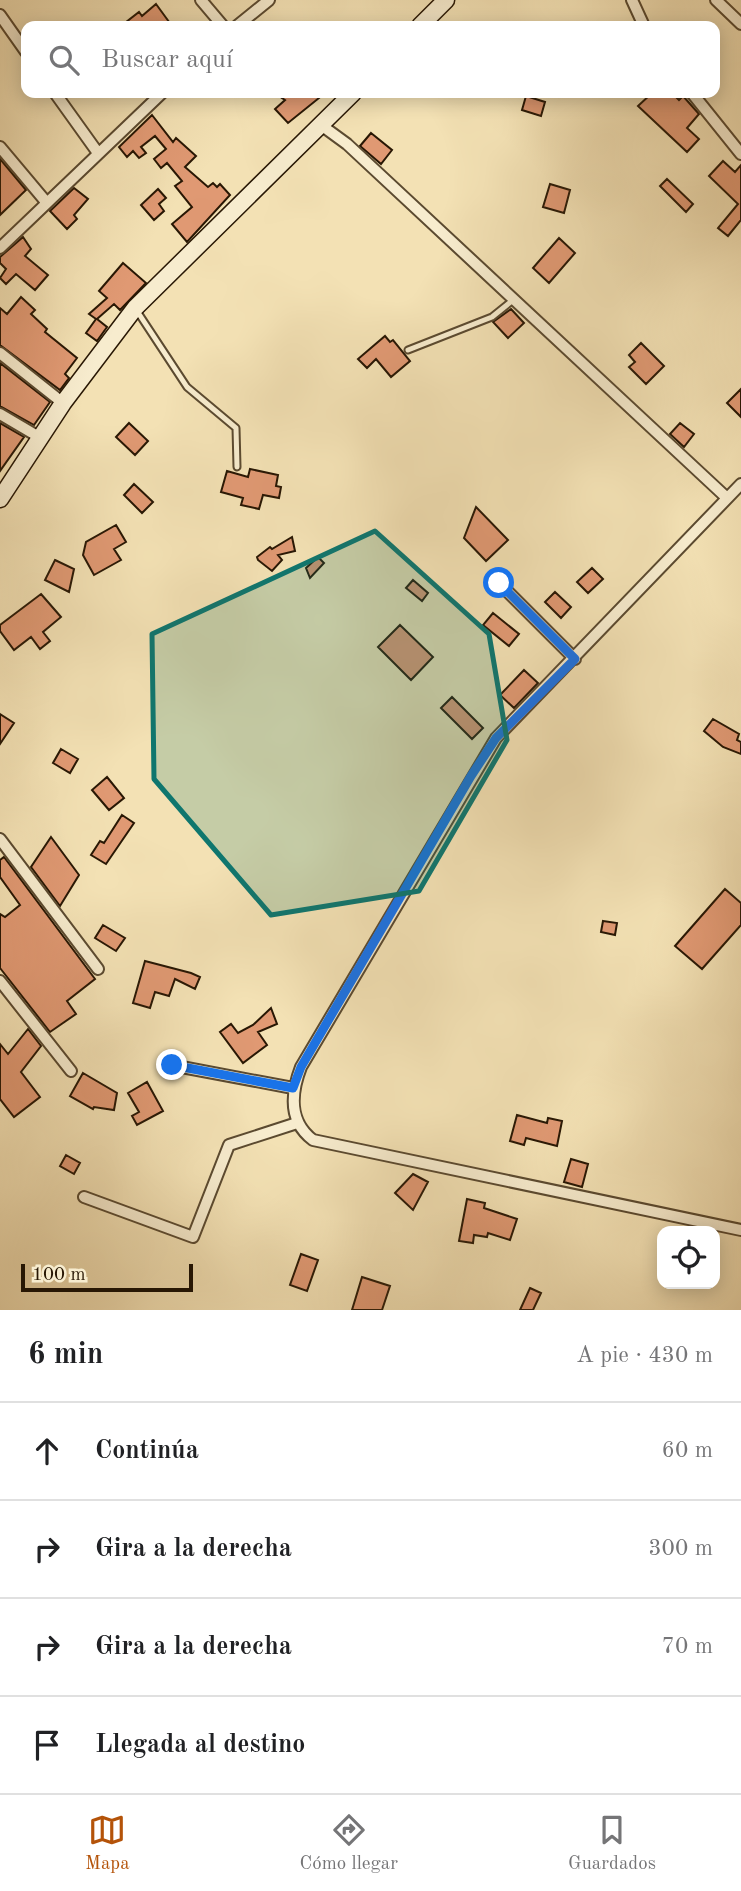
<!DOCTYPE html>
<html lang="es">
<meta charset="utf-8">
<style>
:root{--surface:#fff;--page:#f6f6f6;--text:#202124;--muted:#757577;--line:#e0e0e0;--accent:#b45309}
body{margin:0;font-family:"Old Standard TT",serif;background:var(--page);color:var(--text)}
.controls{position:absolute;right:21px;bottom:21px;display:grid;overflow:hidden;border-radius:14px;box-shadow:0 4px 18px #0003}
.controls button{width:63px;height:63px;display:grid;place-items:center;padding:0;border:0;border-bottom:2px solid var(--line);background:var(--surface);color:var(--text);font:35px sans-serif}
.scale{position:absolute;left:21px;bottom:18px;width:172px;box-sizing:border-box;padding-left:7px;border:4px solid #281704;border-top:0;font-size:19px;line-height:24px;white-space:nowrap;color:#281704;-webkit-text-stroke:5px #f7ecce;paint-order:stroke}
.stop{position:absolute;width:21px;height:21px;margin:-16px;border:5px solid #1a73e8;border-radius:50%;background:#fff}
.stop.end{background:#1a73e8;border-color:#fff;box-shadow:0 2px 7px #0008}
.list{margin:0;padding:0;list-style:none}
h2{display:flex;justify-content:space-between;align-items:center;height:91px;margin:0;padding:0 28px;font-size:30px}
h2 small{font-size:23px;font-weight:400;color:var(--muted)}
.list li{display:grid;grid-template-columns:46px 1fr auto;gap:21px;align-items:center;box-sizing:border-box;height:98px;padding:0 28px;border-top:2px solid var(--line)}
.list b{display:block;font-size:26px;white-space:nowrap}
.list em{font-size:23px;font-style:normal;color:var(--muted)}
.icon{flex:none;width:38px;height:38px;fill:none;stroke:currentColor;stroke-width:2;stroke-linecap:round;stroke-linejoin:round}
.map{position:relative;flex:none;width:741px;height:1310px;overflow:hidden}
.search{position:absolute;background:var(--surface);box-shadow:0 4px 18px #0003;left:21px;right:21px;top:21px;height:77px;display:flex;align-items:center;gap:18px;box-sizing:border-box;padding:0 24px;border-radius:14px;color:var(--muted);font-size:26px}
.sheet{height:483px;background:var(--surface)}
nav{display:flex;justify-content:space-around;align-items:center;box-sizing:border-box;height:98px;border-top:2px solid var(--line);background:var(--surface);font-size:19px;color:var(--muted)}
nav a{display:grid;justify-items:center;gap:4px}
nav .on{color:var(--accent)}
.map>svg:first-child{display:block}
.building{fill:#e09973;stroke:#281704;stroke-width:2}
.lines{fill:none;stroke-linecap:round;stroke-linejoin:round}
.lane-casing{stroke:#5b4a30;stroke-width:9}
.street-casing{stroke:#5b4a30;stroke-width:14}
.secondary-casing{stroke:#281704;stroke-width:19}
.lane{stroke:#f7ecce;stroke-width:5}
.street{stroke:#f7ecce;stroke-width:10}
.secondary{stroke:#f7ecce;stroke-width:16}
.route{stroke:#1a73e8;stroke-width:9}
.marked{fill:#0f766e;fill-opacity:0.2;stroke:#0f766e;stroke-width:5;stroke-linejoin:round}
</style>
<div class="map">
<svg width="741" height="1310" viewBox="0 0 741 1310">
<rect width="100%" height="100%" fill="#f3e1b4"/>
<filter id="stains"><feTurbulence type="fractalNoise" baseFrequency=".00286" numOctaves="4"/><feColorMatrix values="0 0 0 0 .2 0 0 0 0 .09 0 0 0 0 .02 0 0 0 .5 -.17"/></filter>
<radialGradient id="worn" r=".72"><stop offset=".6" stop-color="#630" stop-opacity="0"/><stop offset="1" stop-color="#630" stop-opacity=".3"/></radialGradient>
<path class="building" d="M156,4L172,26H121L139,12L142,16Z
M287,93H314L319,98L288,123L275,109L285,100L282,98Z
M652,93H672L679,100L683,96L699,114L687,128L699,139L687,152L638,106Z
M526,96L545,102L541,116L522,110Z
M152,115L173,142L176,138L196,156L185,167L208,187L213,183L217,187L220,184L230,195L187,242L172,224L192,207L175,186L182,181L167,163L161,168L154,159L166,149L155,136L141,147L146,153L139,158L133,151L127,157L119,147Z
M371,133L392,150L381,164L360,146Z
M0,159L26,190L0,215Z
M723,161L735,172L741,165V220L728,236L718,228L738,204L709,176Z
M667,179L693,204L686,212L660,186Z
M550,184L570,190L564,213L543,207Z
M74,188L88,199L74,215L77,219L67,229L50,211Z
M158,189L166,198L159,204L164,211L154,220L141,205Z
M23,237L31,249L25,256L48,275L35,290L16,274L6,284L0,278L6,269L0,263V257Z
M559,238L575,253L549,283L533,268Z
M123,263L146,283L120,310L114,304L97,319L107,327L97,341L86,333L96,319L89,314L107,298L99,291Z
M21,297L35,310L31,314L47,329L45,332L77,358L65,374L69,378L60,390L0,345V308L7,314Z
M511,309L524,323L508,338L493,322Z
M385,336L390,342L393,340L410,361L391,377L376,359L367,368L358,359Z
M641,343L664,366L646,384L629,367L635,362L629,355Z
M0,363L50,402L34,425L0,406Z
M741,389V417L727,403Z
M0,423L24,437L0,471Z
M129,423L148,441L135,455L116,437Z
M680,423L694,434L684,447L670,434Z
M250,469L278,475L276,486L281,487L279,498L263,495L259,509L241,505L243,498L221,492L227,471L248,477Z
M134,484L153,502L142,513L124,495Z
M476,507L508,540L486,561L464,538Z
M116,525L126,542L114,549L121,560L94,575L83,555L86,542Z
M292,537L295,551L278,555L282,560L272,571L258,560L257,557L270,547L272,549Z
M318,557L324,563L310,578L306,568Z
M55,560L74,569L69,592L45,580Z
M592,568L603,579L588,593L577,582Z
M413,580L428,593L422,601L406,588Z
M555,592L571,607L561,618L545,602Z
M41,594L61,617L43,632L50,641L40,649L31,637L14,650L0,631V625Z
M493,613L519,634L509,646L483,625Z
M400,625L433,657L411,680L378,647Z
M524,670L538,683L514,708L500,695Z
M452,697L483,728L472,739L441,708Z
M0,714L14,723L0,744Z
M713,719L739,734L737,740L741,742V754L723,747L704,731Z
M61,749L78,759L70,773L53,763Z
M107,777L124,798L109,810L92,790Z
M122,815L134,823L106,864L91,855L100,841L104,843Z
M51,837L79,875L60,906L31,867Z
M4,857L95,979L67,1001L76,1014L50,1032L0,968V914L5,917L20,905L0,877V860Z
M725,889L741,903V925L702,969L675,946Z
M603,921L617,923L615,935L601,932Z
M103,925L125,938L116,951L95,938Z
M145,961L191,973L200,977L195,989L175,979L169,996L155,992L150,1008L133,1003Z
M271,1008L277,1024L258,1032L267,1045L243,1063L220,1032L231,1024L238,1033L253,1025Z
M28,1029L41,1046L21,1072L40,1097L14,1117L0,1099V1044L8,1054Z
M83,1073L117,1093L114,1110L94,1107L93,1109L70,1096Z
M147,1082L163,1111L137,1125L132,1116L139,1112L128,1093Z
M517,1115L547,1123L548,1118L562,1121L557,1146L526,1138L524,1145L510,1141Z
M66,1155L80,1163L74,1174L60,1166Z
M571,1159L588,1164L582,1187L564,1182Z
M413,1174L428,1182L413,1210L395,1193Z
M467,1199L485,1203L484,1208L517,1219L510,1240L488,1233L487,1237L474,1235L473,1243L459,1241Z
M301,1254L318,1260L307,1291L290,1285Z
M362,1277L390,1286L382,1310H352Z
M530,1288L541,1293L533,1310H520Z"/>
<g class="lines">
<g class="lane-casing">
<path id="lane" d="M137,311L187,387L236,428L237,467
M408,350L492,317L513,300"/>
</g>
<g class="street-casing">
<path id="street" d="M201,0L223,26
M632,0L644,26
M716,0L741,24
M0,15L26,52
M237,26L269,0
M55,93L98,153
M692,93L741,154
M321,125L347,144L727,498
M0,147L47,203
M0,248L162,93
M0,353L63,403
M0,414L39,437
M741,484L496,738L301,1067C291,1093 288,1121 313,1140L741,1230
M499,583L575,659
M0,839L98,969
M0,981L71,1071
M171,1065L293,1088
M84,1197L193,1237L229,1145L297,1123"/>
</g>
<g class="secondary-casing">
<path id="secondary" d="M420,26L446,0
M0,499L63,403L135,308L353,93"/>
</g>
<use href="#lane" class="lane"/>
<use href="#street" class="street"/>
<use href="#secondary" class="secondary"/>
</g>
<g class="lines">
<path class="route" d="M172,1065L293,1088L301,1067L471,776L496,738L575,659L499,583"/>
</g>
<path class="marked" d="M375,531L489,634L507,740L419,891L271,915L154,779L152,634Z"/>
<rect width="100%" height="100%" filter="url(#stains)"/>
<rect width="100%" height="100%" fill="url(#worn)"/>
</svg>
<div class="controls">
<button><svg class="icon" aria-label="locate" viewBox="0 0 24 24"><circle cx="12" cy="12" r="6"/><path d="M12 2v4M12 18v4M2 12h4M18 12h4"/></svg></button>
</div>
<div class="scale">100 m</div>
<div class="stop" style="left:499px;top:583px"></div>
<div class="stop end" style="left:172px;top:1065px"></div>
<div class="search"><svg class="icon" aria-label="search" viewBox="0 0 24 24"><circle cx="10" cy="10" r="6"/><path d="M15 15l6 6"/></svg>Buscar aquí</div>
</div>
<section class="sheet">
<h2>6 min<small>A pie · 430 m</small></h2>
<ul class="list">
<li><svg class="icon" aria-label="ahead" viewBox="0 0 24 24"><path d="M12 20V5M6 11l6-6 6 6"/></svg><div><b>Continúa</b></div><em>60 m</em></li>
<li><svg class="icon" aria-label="right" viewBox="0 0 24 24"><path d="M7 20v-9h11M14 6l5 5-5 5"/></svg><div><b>Gira a la derecha</b></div><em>300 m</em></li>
<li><svg class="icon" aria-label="right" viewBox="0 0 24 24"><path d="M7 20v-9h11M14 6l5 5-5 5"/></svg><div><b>Gira a la derecha</b></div><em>70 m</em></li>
<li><svg class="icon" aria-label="arrive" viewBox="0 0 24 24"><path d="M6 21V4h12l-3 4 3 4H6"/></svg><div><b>Llegada al destino</b></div></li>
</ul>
</section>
<nav>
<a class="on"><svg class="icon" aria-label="map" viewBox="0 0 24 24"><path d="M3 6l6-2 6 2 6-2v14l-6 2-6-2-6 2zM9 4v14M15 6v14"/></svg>Mapa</a>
<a><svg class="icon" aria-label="directions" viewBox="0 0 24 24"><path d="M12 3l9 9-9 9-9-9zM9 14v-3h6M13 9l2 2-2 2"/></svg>Cómo llegar</a>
<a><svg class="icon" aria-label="saved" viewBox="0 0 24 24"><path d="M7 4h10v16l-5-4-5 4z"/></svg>Guardados</a>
</nav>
